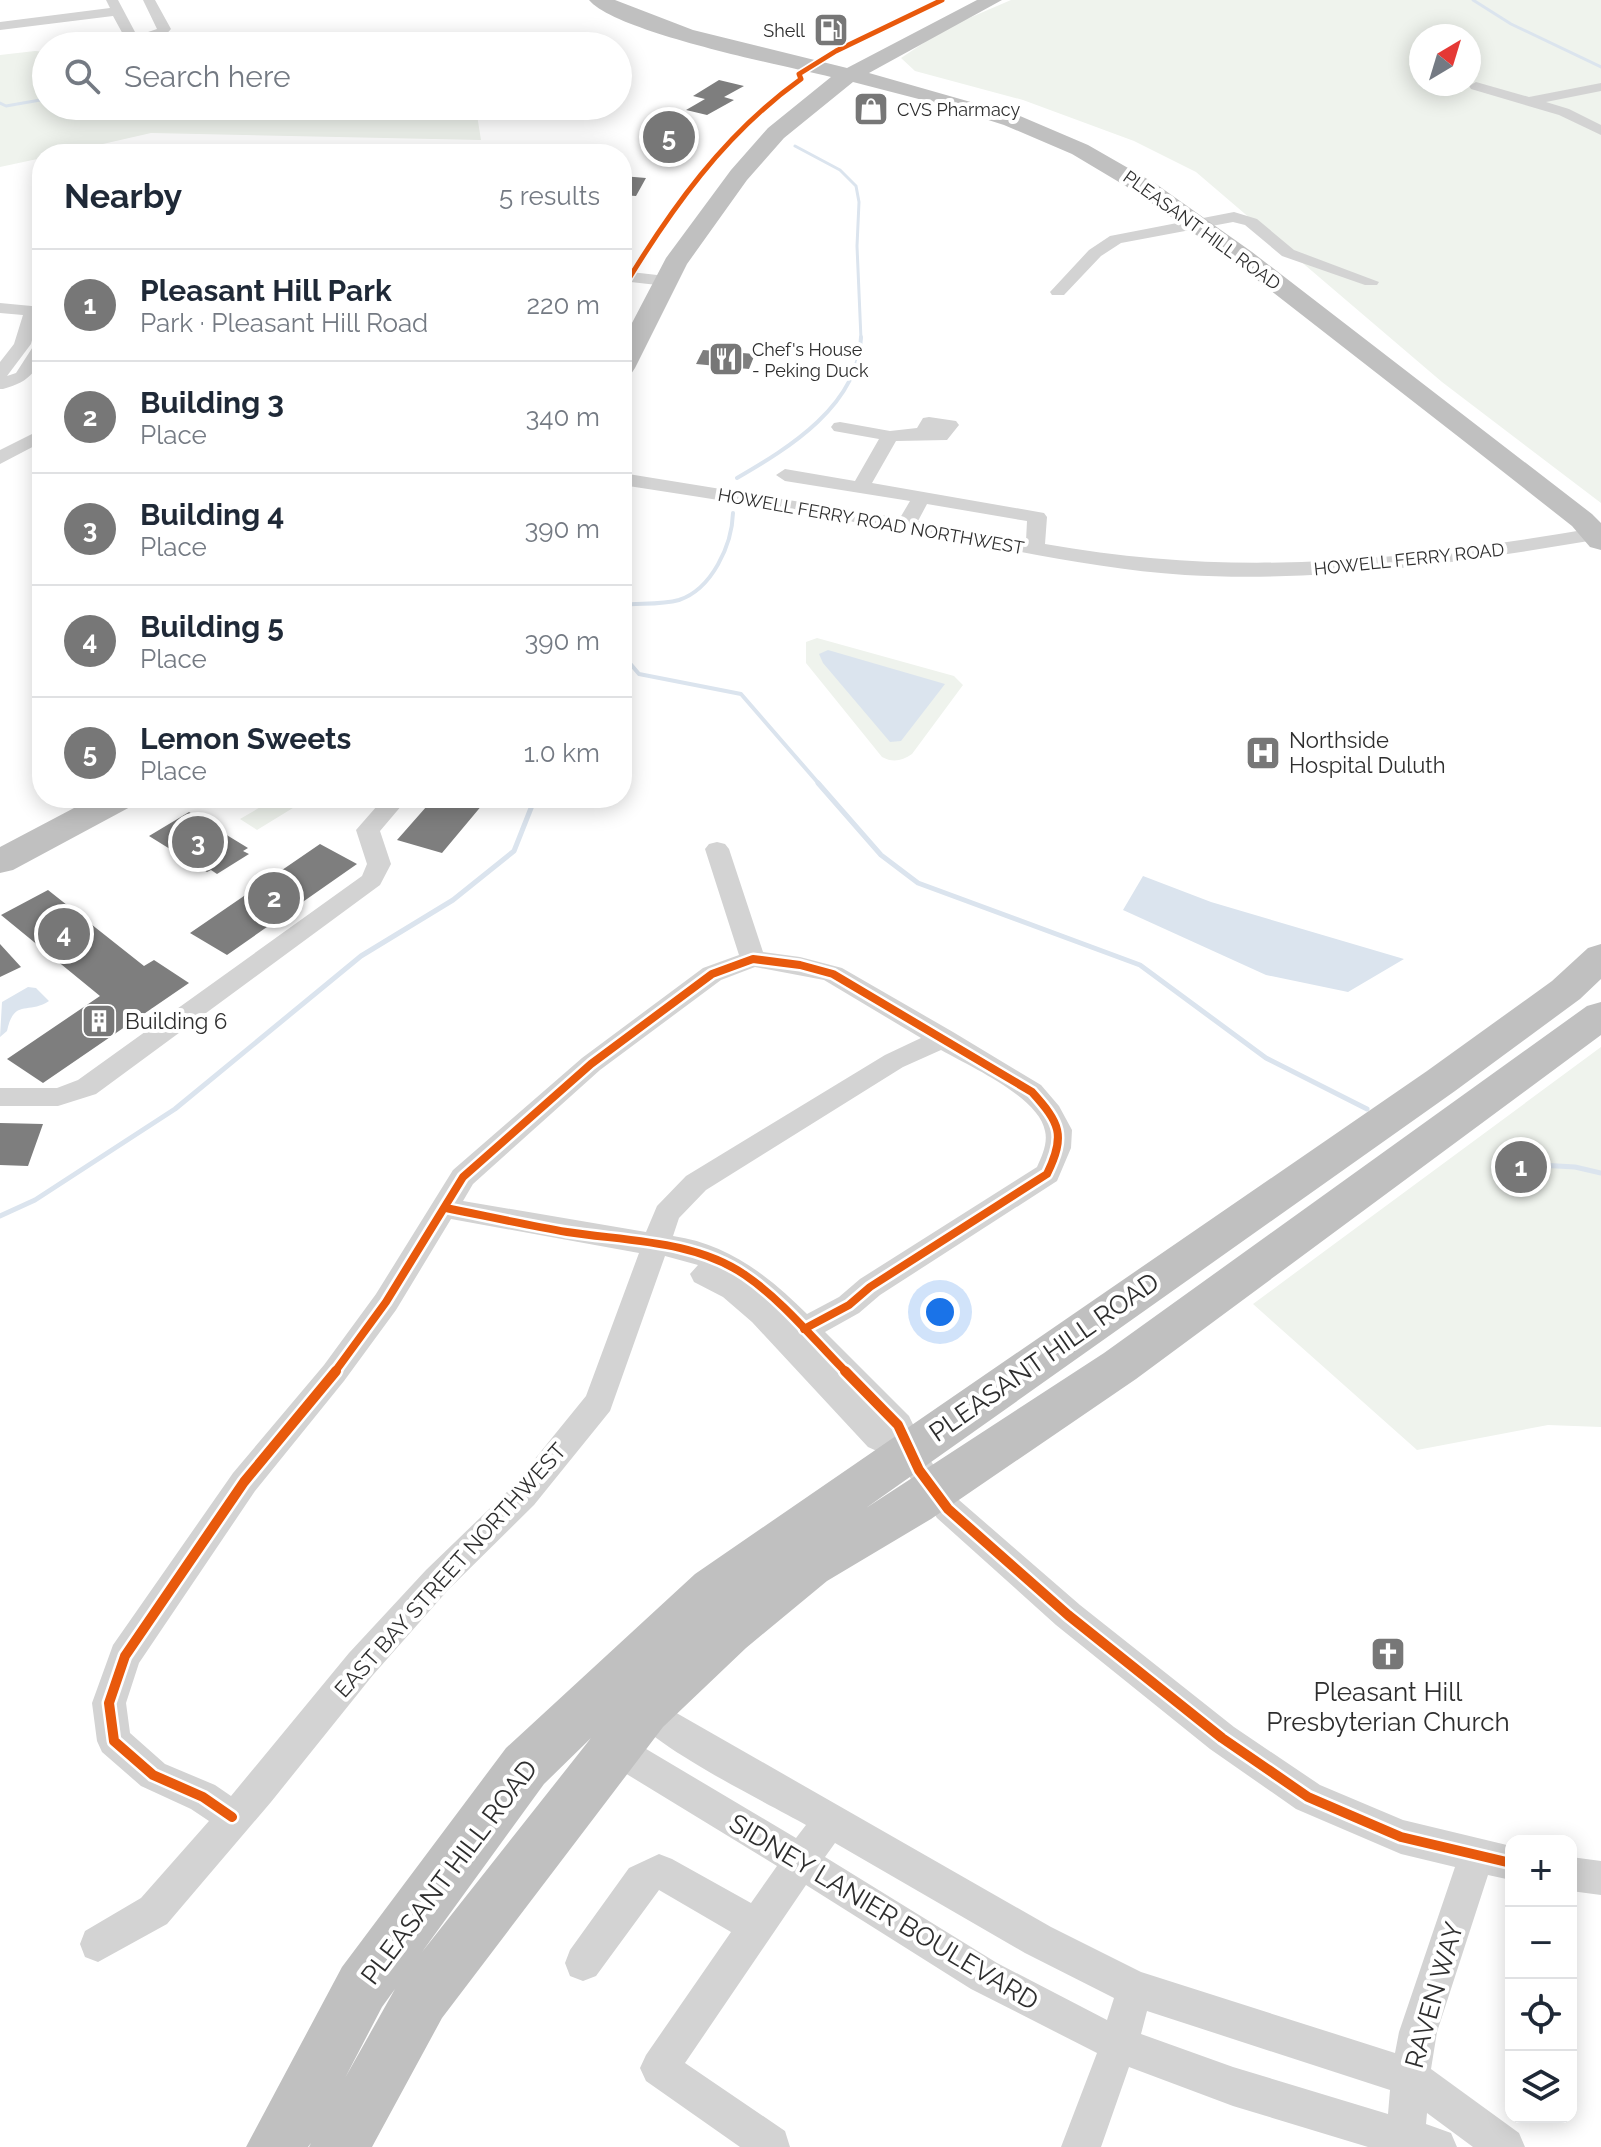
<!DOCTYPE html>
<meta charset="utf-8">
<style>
:root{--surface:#fff;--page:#f6f6f7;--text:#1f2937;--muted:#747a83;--line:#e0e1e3;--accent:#777}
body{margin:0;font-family:Raleway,sans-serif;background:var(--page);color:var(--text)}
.controls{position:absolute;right:24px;bottom:24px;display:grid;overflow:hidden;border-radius:16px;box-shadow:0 4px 20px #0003}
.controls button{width:72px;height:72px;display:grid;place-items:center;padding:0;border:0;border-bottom:2px solid var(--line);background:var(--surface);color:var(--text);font:40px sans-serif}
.compass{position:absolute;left:1409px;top:24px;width:72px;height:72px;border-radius:50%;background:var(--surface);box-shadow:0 4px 20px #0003;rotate:38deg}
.you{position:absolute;left:940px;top:1312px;width:28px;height:28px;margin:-20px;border:6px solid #fff;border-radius:50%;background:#1a73e8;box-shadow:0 0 0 12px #1a73e833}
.badge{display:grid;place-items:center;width:52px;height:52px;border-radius:50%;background:var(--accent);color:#fff;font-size:26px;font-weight:700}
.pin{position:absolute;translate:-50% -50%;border:4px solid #fff;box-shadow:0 2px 8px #0006}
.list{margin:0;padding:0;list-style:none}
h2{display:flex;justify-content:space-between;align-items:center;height:104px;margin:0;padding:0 32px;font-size:34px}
h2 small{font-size:26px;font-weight:400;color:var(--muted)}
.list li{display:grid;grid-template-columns:52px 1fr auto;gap:24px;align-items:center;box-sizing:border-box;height:112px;padding:0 32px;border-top:2px solid var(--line)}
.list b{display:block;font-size:30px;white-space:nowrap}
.list p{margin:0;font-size:26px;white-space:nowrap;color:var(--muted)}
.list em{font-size:26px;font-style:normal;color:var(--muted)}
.icon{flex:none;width:44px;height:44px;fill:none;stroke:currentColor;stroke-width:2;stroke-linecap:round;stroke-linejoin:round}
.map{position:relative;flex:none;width:1601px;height:2147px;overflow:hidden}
.search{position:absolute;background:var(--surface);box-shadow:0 4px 20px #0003;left:32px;top:32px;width:600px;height:88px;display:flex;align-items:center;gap:20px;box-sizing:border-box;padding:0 28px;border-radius:44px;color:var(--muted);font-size:30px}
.panel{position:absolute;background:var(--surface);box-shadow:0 4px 20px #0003;left:32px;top:144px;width:600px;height:664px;border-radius:32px}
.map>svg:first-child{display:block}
.green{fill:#eff3ed;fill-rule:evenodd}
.water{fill:#dbe4ee}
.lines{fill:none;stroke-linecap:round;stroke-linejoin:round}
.stream-far2{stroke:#dbe4ee;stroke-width:3}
.stream-far1{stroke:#dbe4ee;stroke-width:4}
.stream{stroke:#dbe4ee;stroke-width:5}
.building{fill:#7e7e7e}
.minor{fill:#d3d3d3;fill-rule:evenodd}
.highway{fill:#c0c0c0;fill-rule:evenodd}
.cycleway-far2-casing{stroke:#fff;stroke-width:8}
.cycleway-far1-casing{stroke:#fff;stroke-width:13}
.cycleway-casing{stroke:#fff;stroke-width:15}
.cycleway-far2{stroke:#e8590c;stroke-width:5}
.cycleway-far1{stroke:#e8590c;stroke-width:8}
.cycleway{stroke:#e8590c;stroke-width:10}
.labels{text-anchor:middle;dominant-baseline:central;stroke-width:8;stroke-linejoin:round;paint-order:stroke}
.far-poi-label{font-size:18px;fill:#2e2e2e;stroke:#fff;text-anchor:start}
.far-street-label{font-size:18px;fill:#2e2e2e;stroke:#fff}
.poi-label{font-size:22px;fill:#2e2e2e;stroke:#fff;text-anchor:start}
.street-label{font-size:22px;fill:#2e2e2e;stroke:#fff}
.near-street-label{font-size:26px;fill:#2e2e2e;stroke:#fff}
.near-poi-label{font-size:26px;fill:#2e2e2e;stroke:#fff}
</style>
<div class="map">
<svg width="1601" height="2147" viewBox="0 0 1601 2147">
<rect width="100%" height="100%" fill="#fff"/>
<path class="green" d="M1011,0H1601V503L1442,382L1196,172L1134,141L1023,100L915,71L901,58L946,28ZM1421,36H1469V84H1421Z
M35,51L46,52V106H484L477,115L481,140L151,133L59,154H42V158L0,167V55Z
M817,638L954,676L963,685L912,754C902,761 893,763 882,757L806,663V642Z
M276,798H293L301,803L257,830L240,819Z
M1601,1047V1427L1548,1425L1417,1450L1253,1304Z"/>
<path class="water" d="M828,650L945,684L901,741L890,742L823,663L819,654Z
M1143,876L1211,902L1404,959L1348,992L1266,975L1123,910Z
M28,987L36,988L49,1001C28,1015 14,998 7,1031L0,1037L2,1002Z"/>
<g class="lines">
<path class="stream-far2" d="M1473,0L1511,24L1601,67
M0,103L6,106L46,99
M795,146L840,170L856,186L859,202L857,246L861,339"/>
<path class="stream-far1" d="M737,478C789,448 859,405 861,337
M622,605C640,603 661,605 679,600C712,589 732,545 733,513
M622,654L639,674L741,694L820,785"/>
<path class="stream" d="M818,783L881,855L918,883L1140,965L1266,1058L1367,1109
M1504,1163L1575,1167L1601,1173
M0,1216L35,1200L175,1109L361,956L453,900L514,851L535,798"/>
</g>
<path class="building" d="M719,80L744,86L724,97L734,100L707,115L686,110L705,99L693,96Z
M622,176L646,178L636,196L622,195Z
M703,350L755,354L749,369L696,364Z
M434,798H488L442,853L397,840Z
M189,812L248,848L243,851L249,854L217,874L211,870L207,872L149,836Z
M320,844L357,864L227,955L190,933Z
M48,890L144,966L154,960L189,983L43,1083L7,1059L100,996L1,915Z
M0,944L21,967L0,977Z
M0,1123L43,1124L28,1166L0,1165Z"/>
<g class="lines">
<path class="minor" d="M106,0H118L135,32L142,34L157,29L143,0H155L171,29C160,43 141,42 125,38L113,16L0,30V22L110,8Z
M1476,82L1529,97L1601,83V91L1546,102L1569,109L1601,125V135L1559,115L1471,89L1469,86Z
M1234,212L1257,219L1294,250L1379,282L1377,285H1365L1282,256L1245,225L1233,222L1121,243L1101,256L1064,295H1052L1050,292L1089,250L1110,236Z
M622,271L666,276L674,281L666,286L622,281Z
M0,303L42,307V318L37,321L31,344L7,376L16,373L36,342L42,341C42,369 30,382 3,389H0V362L14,344L23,315L0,313Z
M929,417L956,421L959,425L947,440L896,441L872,483L1044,513L1047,517L1045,544C1242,579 1406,560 1601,527V539C1463,562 1325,583 1185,575C1106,570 1029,553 951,539C842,519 732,502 622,485V473L900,518L910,501L785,481L776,475L785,469L855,481L879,439L834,431L831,427L834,423L840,422L890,431L917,428L923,418ZM927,504L1027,521L1026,541L918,521Z
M42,429V442L0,464V450Z
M384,798H408L380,831L391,864L380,885L96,1094L58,1106H0V1088H57L78,1080L362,876L367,864L356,830Z
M717,842L725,844L729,849L763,952L800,957L842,968L953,1032L1041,1085L1059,1106L1072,1130L1071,1148L1057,1181L880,1295L859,1313L825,1332L909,1416L930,1460L959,1500L1080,1605L1234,1727L1320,1785L1403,1820L1511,1846V1880L1488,1875L1437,2032L1431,2069L1519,2133L1525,2147H1473L1427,2113L1426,2124L1451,2133L1457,2147H1368L1233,2106L1129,2067L1101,2147H1061L1097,2053L971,1989L806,1885L685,2063L785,2131L790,2147H740L646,2081L640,2068L646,2055L731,1932L659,1890L596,1976L583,1981L570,1976L565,1963L570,1950L629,1868L659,1854L672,1859L751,1903L777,1866L602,1759L597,1748L602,1737L614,1732L626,1737L796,1838L806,1825C769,1804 643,1742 628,1710L633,1699L645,1695L1051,1927L1141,1972L1395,2053L1399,2032L1455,1867L1401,1854L1296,1809L1210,1749L1056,1625L937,1518L899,1461L868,1447L752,1322L723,1297L694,1282L690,1274L698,1265L665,1256L610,1411L534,1505L448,1590L373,1675L271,1802L167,1924L98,1962L85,1957L80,1944L85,1931L141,1898L209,1821L191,1809L141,1786L102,1752L97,1741L92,1703L113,1645L233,1473L324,1365L376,1294L453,1170L582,1058L703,968L739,955L705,849L709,844ZM755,967L824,980L921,1038L885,1055L686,1176L657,1206L646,1232L463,1201L473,1184L600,1070L721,980ZM941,1050C969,1066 1039,1097 1045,1131C1048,1143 1042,1156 1037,1167L860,1279L839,1297L807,1314C769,1276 728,1244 673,1236L679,1218L706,1190L903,1067ZM451,1219L639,1253L586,1396L512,1487L426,1570L349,1653L231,1796L215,1785L165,1764L130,1733L126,1703L139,1663L255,1491L344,1381L396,1310ZM835,1843L1025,1953L1114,1998L1107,2020L997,1963L825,1857ZM1147,2011L1390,2090L1388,2114L1233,2067L1141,2034Z
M1571,1857L1601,1861V1895L1571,1891Z"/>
<path class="highway" d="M589,0H615L693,30L847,68L977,0H1002L869,73L1020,116L1088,145L1156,184L1252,252L1592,514L1601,523V550L1590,547L1572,526L1469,445L1234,262L1139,194L1072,154L1004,125L938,104L853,82L784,138L747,180L687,264L635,368L631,374L622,376V342L666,258L731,170L768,128L831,77C784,66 615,32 589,0Z
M93,798H137L132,806L13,870L0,873V847Z
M1601,944V979L1580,999L1455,1091L866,1508L1104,1353L1587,1006L1601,1002V1035L1136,1379L931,1519L827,1581L746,1648L663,1727L442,2018L372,2147H309L311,2143L308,2147H246L342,1967L506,1748L695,1574L1427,1071L1552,981L1588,948ZM591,1738L422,1952L544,1784ZM395,1989L345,2078L382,2007Z"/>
<g class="cycleway-far2-casing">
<path id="cycleway-far2" d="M622,290C670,210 724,134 801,79L799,74L836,51L942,0"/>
</g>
<g class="cycleway-far1-casing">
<path id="cycleway-far1" d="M446,1208C486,1216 526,1225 567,1232C625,1241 694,1240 745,1275C783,1301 814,1340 847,1373
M334,1373L386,1302L463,1177L591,1064L712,974L753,959L800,965L833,974L1032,1092C1060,1123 1066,1135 1047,1174L870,1287L849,1305L804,1329"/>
</g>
<g class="cycleway-casing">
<path id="cycleway" d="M845,1371L898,1425L919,1470L948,1509L1068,1615L1222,1738L1308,1797L1401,1837L1511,1863
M232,1817L203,1797L153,1775L114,1741L109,1703L125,1656L244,1482L336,1371"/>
</g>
<use href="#cycleway-far2" class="cycleway-far2"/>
<use href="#cycleway-far1" class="cycleway-far1"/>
<use href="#cycleway" class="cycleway"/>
</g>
<defs>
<g id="fuel-square" transform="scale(1.8)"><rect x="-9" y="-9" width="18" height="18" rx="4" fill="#777" stroke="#fff"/><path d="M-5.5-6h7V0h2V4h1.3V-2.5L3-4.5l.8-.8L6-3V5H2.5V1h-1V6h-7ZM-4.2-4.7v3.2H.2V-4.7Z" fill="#fff"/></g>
<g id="shop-square" transform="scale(1.8)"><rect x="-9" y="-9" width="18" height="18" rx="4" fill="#777" stroke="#fff"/><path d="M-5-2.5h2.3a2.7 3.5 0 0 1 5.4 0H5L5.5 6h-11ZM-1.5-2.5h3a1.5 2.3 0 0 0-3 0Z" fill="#fff"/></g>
<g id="restaurant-square" transform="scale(1.8)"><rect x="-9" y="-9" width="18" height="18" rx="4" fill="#777" stroke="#fff"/><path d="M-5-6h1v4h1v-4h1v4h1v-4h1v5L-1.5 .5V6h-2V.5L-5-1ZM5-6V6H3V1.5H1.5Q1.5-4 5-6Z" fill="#fff"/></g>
<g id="hospital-square" transform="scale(1.8)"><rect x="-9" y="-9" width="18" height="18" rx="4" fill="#777" stroke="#fff"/><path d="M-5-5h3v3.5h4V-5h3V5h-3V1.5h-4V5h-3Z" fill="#fff"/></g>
<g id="building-square" transform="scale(1.8)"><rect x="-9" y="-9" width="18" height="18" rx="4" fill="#777" stroke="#fff"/><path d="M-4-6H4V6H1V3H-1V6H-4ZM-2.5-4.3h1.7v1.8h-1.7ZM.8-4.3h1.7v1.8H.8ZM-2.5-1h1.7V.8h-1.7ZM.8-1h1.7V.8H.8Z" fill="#fff"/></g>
<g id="church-square" transform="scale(1.8)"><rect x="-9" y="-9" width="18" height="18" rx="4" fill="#777" stroke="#fff"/><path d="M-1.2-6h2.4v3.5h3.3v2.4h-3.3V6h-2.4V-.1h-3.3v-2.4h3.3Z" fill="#fff"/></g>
</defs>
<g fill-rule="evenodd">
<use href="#fuel-square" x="831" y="30"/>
<use href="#shop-square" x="871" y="109"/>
<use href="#restaurant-square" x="726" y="359"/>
<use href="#hospital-square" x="1263" y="753"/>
<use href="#building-square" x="99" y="1021"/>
<use href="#church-square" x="1388" y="1654"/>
</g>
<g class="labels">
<g class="far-poi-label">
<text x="805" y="30" text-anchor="end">Shell</text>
<text x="897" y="109">CVS Pharmacy</text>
<text x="752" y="349">Chef's House<tspan x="752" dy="21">- Peking Duck</tspan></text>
</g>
<g class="far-street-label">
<text transform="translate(1202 230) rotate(36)">PLEASANT HILL ROAD</text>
<text transform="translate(871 521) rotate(10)">HOWELL FERRY ROAD NORTHWEST</text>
<text transform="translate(1409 559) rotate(-6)">HOWELL FERRY ROAD</text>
</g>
<g class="poi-label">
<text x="1289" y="740">Northside<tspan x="1289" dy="25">Hospital Duluth</tspan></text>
<text x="125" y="1021">Building 6</text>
</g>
<g class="street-label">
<text transform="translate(450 1570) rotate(-48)">EAST BAY STREET NORTHWEST</text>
</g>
<g class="near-street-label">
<text transform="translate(1044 1357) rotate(-35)">PLEASANT HILL ROAD</text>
<text transform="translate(449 1872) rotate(-53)">PLEASANT HILL ROAD</text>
<text transform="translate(884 1912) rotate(31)">SIDNEY LANIER BOULEVARD</text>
<text transform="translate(1434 1995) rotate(-74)">RAVEN WAY</text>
</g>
<g class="near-poi-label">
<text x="1388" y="1692">Pleasant Hill<tspan x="1388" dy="30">Presbyterian Church</tspan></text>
</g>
</g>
</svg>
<div class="controls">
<button>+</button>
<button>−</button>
<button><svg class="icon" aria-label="locate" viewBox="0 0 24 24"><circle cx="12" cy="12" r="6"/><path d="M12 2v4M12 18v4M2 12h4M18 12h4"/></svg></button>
<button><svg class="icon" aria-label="layers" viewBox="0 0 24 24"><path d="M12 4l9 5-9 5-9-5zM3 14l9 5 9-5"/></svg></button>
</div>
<svg class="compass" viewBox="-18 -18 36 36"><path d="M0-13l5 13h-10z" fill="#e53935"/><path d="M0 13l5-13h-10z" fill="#747a83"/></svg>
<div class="you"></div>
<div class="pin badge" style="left:1521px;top:1167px">1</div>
<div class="pin badge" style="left:274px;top:898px">2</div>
<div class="pin badge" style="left:198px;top:842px">3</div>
<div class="pin badge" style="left:64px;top:934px">4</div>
<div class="pin badge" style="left:669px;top:137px">5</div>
<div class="search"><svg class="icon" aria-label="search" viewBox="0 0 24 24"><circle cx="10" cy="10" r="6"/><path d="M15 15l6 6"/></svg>Search here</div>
<section class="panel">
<h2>Nearby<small>5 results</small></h2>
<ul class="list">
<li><span class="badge">1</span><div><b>Pleasant Hill Park</b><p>Park · Pleasant Hill Road</p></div><em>220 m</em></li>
<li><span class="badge">2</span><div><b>Building 3</b><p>Place</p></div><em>340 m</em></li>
<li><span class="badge">3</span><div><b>Building 4</b><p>Place</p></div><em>390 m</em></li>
<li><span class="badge">4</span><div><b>Building 5</b><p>Place</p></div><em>390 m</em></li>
<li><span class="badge">5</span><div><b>Lemon Sweets</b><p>Place</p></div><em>1.0 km</em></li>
</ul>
</section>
</div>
